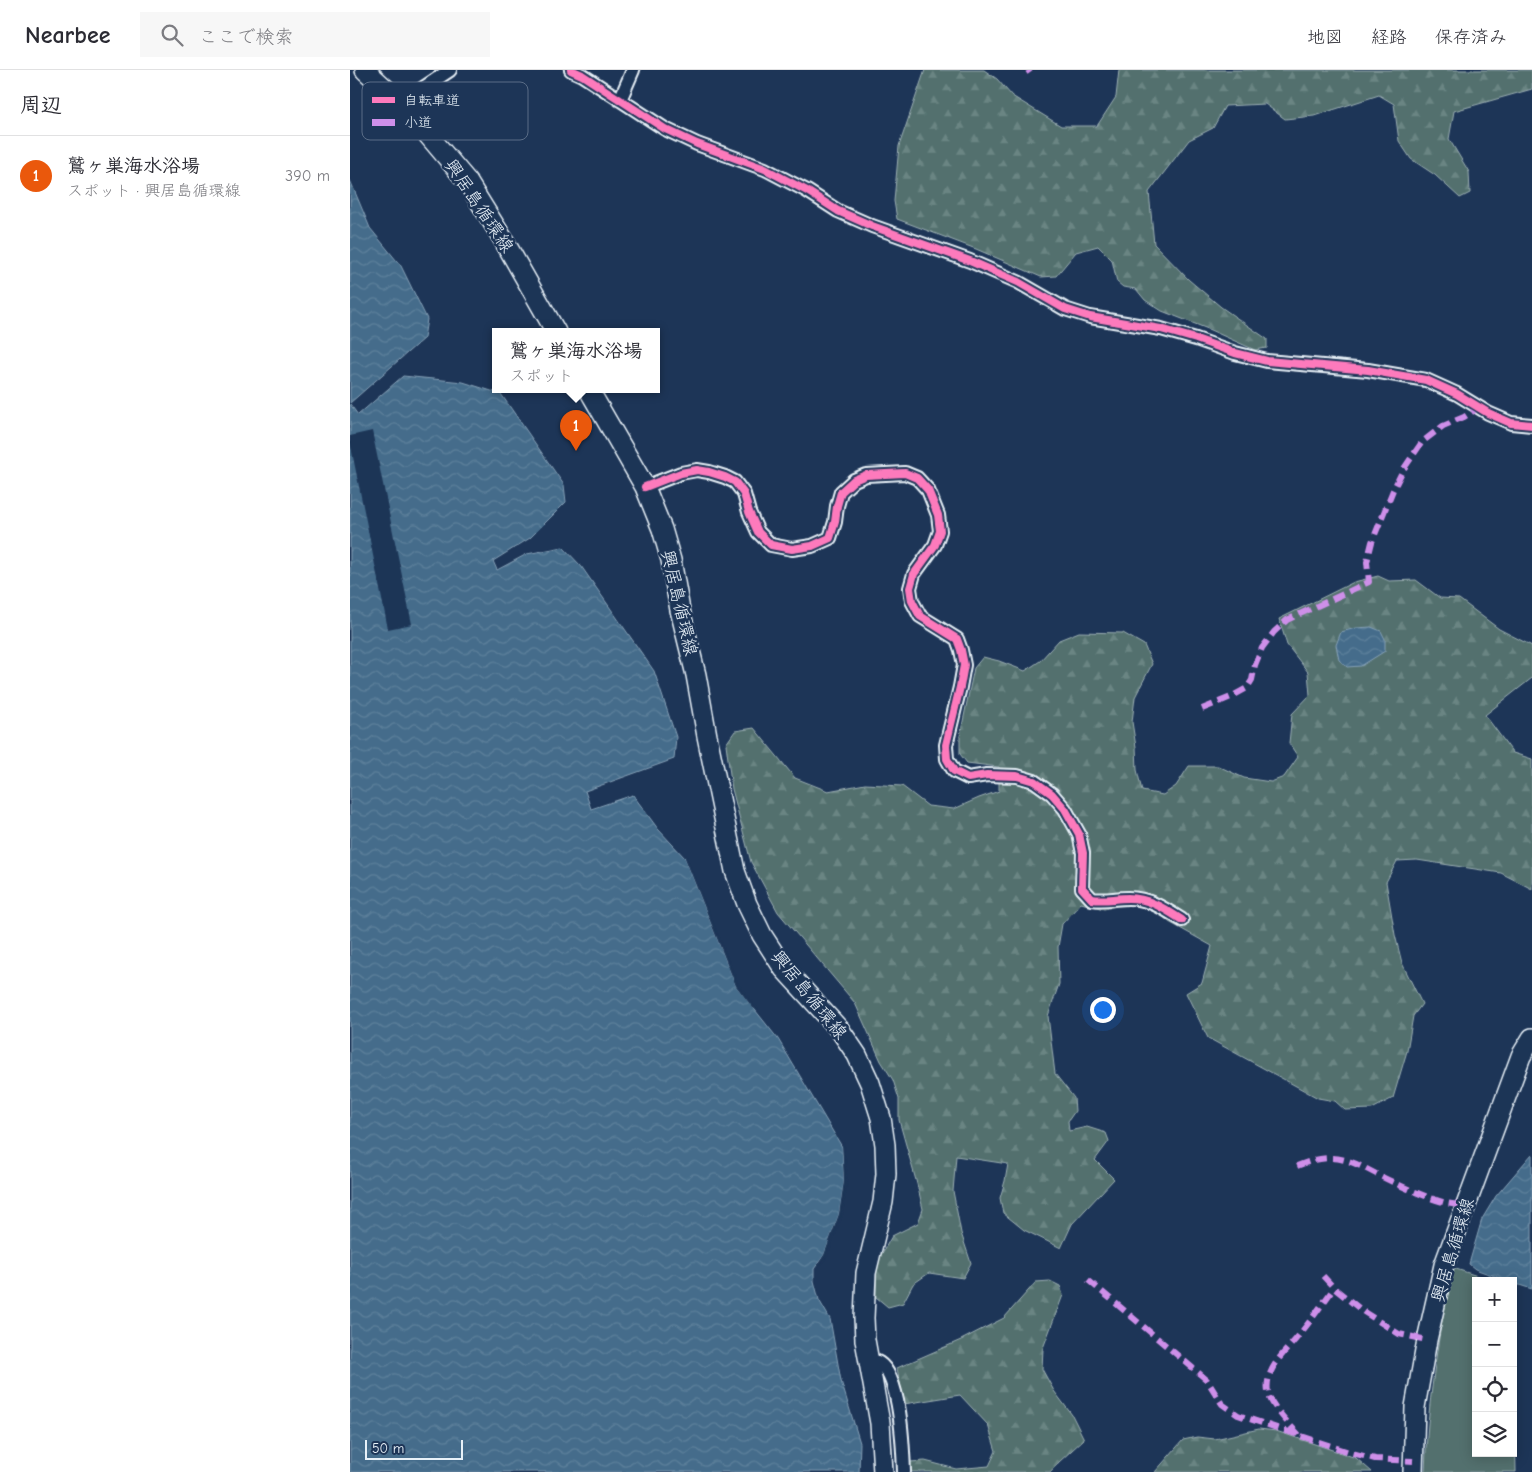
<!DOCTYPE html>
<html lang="ja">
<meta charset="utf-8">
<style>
:root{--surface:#fff;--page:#f7f7f7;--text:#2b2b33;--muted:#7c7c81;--line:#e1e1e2;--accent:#ea580c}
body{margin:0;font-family:"Comic Neue","Klee One",sans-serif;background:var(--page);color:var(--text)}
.controls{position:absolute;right:15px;bottom:15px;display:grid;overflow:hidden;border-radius:0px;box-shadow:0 2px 12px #0003}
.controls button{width:45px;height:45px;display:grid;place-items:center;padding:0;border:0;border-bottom:1px solid var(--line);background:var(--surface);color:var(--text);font:25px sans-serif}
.scale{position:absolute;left:15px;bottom:12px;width:98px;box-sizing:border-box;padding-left:5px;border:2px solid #e8f1f8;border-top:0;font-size:14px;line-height:18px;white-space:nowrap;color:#e8f1f8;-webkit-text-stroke:4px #1d3557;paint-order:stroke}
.you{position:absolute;left:752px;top:939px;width:18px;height:18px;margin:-12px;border:4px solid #fff;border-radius:50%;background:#1a73e8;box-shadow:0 0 0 8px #1a73e833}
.badge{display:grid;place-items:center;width:32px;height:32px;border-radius:50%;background:var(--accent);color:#fff;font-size:16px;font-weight:700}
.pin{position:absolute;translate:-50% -41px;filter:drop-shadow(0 1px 2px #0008)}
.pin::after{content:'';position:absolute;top:26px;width:18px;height:15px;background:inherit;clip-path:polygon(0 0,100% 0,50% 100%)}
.popup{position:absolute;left:142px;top:258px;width:168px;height:65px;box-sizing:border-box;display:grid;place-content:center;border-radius:0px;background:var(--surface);filter:drop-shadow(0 1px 4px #0005);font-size:16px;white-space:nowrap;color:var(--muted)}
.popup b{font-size:19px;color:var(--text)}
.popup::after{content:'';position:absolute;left:50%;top:100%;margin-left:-10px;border:10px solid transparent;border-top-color:var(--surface)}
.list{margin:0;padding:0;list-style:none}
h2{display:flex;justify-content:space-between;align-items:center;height:65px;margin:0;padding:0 20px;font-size:21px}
h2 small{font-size:16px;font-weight:400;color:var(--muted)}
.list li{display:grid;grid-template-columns:32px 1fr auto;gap:15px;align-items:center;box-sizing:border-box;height:80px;padding:0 20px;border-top:1px solid var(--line)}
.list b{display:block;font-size:19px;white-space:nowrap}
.list p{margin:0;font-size:16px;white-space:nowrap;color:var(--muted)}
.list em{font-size:16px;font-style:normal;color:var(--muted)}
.icon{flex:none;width:28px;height:28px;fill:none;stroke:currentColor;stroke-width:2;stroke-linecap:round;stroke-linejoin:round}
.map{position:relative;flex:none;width:1182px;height:1402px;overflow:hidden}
header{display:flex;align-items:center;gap:30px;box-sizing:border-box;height:70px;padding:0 25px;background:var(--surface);border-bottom:1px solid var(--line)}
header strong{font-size:24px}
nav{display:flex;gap:28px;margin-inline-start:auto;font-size:18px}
.search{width:350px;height:45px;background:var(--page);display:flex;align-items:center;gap:12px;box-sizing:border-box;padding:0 18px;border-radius:0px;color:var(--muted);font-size:19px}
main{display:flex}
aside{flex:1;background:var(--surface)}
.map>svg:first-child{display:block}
.green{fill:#52706e;stroke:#9db0b3}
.forest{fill:url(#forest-firs);stroke:#9db0b3}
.water{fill:url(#water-waves);stroke:#86a1b7}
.pier{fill:#1d3557}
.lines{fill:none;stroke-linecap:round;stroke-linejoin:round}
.street-casing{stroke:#e8f1f8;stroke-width:16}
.secondary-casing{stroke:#e8f1f8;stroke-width:22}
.street{stroke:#1d3557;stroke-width:12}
.secondary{stroke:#1d3557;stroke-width:19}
.quiet{stroke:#ce8fe9;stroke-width:6;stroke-dasharray:12 6;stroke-linecap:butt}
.cycleway-casing{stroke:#1d3557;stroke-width:11}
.cycleway{stroke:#fd7abc;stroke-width:8}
.labels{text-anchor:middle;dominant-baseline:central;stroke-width:5;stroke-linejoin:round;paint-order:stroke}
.street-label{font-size:18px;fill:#e8f1f8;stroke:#1d3557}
.key{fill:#1d3557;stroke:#5a6d87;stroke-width:1}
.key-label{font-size:14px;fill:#e8f1f8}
</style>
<header>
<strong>Nearbee</strong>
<div class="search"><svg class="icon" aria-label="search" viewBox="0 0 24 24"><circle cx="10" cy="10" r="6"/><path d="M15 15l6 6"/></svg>ここで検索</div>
<nav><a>地図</a><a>経路</a><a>保存済み</a></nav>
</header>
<main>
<aside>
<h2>周辺<small></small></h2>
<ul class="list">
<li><span class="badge">1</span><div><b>鷲ヶ巣海水浴場</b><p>スポット · 興居島循環線</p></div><em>390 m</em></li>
</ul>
</aside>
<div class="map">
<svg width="1182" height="1402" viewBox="0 0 1182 1402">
<defs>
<pattern id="forest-firs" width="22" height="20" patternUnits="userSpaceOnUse" patternTransform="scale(1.25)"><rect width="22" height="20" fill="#52706e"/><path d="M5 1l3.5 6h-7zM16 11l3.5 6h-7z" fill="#6b8583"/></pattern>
<pattern id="water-waves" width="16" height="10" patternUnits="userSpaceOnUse" patternTransform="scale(1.25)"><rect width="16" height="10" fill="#446c8b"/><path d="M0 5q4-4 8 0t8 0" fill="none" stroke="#5f819c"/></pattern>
</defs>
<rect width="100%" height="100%" fill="#1d3557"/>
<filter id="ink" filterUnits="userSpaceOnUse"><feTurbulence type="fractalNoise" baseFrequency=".02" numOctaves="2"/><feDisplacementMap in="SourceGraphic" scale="10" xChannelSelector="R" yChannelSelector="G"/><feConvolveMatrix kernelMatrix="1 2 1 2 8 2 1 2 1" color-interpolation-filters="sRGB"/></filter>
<g filter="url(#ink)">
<path class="green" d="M1103,1198L1143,1211H1126V1383H1163L1164,1284L1166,1402H1075C1077,1336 1088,1273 1099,1208Z"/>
<path class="forest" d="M575,0H634L647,9L662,26L711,56H747L766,27L769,0H1182V19L1104,41L1099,69L1119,102L1120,123L1110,128L1085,105L1061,89L1049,71L1044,34L1029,25L964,46L935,49L915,34L875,36L863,58L839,70L799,122L804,174L839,210L871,237L917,269V278L905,280L858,259L812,241L795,230L786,219L773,217L767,212L762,190L748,176L726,182L706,206L691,207L626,179L547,149L544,131L549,76Z
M1028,506L1039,511L1066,510L1090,528L1109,529L1149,559L1182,576V608L1135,645L1163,683L1182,689V819L1151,803L1067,790L1047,791L1036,812L1045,865L1052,893L1072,934L1063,946L1057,981L1043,1028L1022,1039L995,1040L985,1031L968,1028L858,968L836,923L852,913L862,876L819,852L810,844L788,835L767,836L754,839L731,833L712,854L708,877L709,914L698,946L705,1004L724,1028L725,1041L718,1051L719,1061L737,1057L756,1063L759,1071L745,1090L764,1109L722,1154L711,1178L674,1160L653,1143L650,1128L655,1111L658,1094L606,1086L603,1121L611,1163L621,1193L613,1208L579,1203L563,1214L553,1233L538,1237L526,1227L527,1192L542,1166L568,1153L573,1139L567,1114L549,1050V1029L543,1010L531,991L505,933L428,842L401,792L382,719L376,674L385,661L404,658L445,708L478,721L515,714L552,716L578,736L604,739L629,728L649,721V697L617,693L610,684V666L624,598L633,587L649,591L675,601L690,591L709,570L729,562L773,563L794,575L802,594L785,627L782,652L786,677L787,700L792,721L813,725L826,716L839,696H868L894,708L921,712L934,707L948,687L939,673L942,644L960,625L958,602L937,575L929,549L1004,512Z
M700,1211L710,1216L713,1225L693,1278L692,1299L704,1321L722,1345L734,1369L709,1392L700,1402H560V1392L575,1391L606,1399L639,1396L646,1381L638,1355L610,1325L554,1334L547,1298L611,1270L654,1248L686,1212Z
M909,1359L926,1361L1006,1388L1022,1402H805L833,1370L847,1367L865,1369Z"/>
<path class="water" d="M0,110L20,158L51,196L77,249L74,268L0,333Z
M53,306L113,312L151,324L214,415L216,432L180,468L143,491L147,500L177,484L213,477L231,496L304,601L326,667L324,689L235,721L241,739L283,725L308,759L335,788L386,916L428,969L492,1077L494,1111L489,1144L474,1185L464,1199V1211L469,1230L480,1249L491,1311L510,1373L509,1402H0V334L8,345Z
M1021,557L1031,561L1035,569V581L1011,596L997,597L989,590L986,575L991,562L1006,558Z
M1182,1084V1219L1163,1213V1211H1158L1125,1199L1119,1194L1132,1149L1146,1126Z"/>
<path class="pier" d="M22,361L62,554L38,559L0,372V366Z
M335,785L388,915L408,940L403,938L386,916L335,788Z
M492,1071L494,1076L497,1111L492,1144L477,1186L471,1194H468L474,1185L489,1144L494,1111Z"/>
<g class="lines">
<g class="street-casing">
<path id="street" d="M221,0L232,5L315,59L347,74L415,99L457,121L488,141L522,156L620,191L668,212L715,239L740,247L811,259L846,269L885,283L917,291L1018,300L1076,310L1107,324L1138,343L1161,353L1182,355
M270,30L283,0
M51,33L100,0
M295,417L331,403L347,400L359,402L375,407L385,412L394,424L399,442L408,462L421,475L442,479L462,476L480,468L485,452L487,436L491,422L504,410L516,405L555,403L567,408L578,420L588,445L590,461L585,475L564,504L560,518L562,531L570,546L607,569L611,580L614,595L610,617L596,675L597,689L604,701L618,708L637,705L667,706L684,711L702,724L715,739L729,764L733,783L732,818L742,829C756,831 764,828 778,828C799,828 815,839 832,850
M518,1289C521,1290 526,1291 529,1293C551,1307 553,1378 554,1402"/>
</g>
<g class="secondary-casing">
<path id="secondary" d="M15,0L51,33L117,111L153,169L206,262
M239,320L295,417L312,459L321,490L330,540L346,605L357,666L385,801L397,834L412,865L434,899L490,960L507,985L520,1013L531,1048L535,1075L536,1104L533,1132L516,1203L514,1248L515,1270L530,1353L533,1402
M1063,1402L1065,1337L1077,1270L1094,1195L1171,986L1182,968"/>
</g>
<use href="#street" class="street"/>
<use href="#secondary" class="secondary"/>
<path class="quiet" d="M678,0L680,3
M852,639L881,627L897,618L902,610L905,595L912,578L924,562L937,550L1019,512L1017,492L1022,472L1043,420L1053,400L1072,372L1093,356L1114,347L1128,338
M947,1096C992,1077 1006,1096 1045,1113C1060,1120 1081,1129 1096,1133C1102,1134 1109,1135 1115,1136
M973,1206L984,1218L1014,1242L1049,1264L1077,1270
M738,1210L857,1310L872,1334L888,1345L1002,1383L1025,1389L1063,1391
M949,1365C940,1355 920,1335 918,1322C914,1298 937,1281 950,1264C962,1249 973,1233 984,1218"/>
<g class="cycleway-casing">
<path id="cycleway" d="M221,0L232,5L315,59L347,74L415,99L457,121L488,141L522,156L620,191L668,212L715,239L740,247L811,259L846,269L885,283L917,291L1018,300L1076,310L1107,324L1138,343L1161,353L1182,355
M295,417L331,403L347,400L359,402L375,407L385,412L394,424L399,442L408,462L421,475L442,479L462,476L480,468L485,452L487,436L491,422L504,410L516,405L555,403L567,408L578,420L588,445L590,461L585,475L564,504L560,518L562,531L570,546L607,569L611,580L614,595L610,617L596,675L597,689L604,701L618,708L637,705L667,706L684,711L702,724L715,739L729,764L733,783L732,818L742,829C756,831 764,828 778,828C799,828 815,839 832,850"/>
</g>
<use href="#cycleway" class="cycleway"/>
</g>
</g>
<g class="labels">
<g class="street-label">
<text transform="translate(129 136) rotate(56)">興居島循環線</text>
<text transform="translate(329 533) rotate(77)">興居島循環線</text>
<text transform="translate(459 925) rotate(51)">興居島循環線</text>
<text transform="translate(1103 1180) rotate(-73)">興居島循環線</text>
</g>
</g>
<rect x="12" y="12" width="166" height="58" rx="8" class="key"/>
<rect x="22" y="27" width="23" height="6" fill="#fd7abc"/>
<rect x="22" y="49" width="23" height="7" fill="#ce8fe9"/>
<g class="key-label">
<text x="54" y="35">自転車道</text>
<text x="54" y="57">小道</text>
</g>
</svg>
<div class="controls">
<button>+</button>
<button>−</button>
<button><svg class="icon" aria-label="locate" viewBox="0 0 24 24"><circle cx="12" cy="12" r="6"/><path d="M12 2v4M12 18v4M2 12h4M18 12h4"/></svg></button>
<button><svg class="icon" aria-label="layers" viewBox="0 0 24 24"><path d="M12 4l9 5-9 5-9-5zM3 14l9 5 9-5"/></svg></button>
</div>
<div class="scale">50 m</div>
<div class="you"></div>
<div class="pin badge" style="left:226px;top:381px">1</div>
<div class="popup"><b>鷲ヶ巣海水浴場</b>スポット</div>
</div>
</main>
